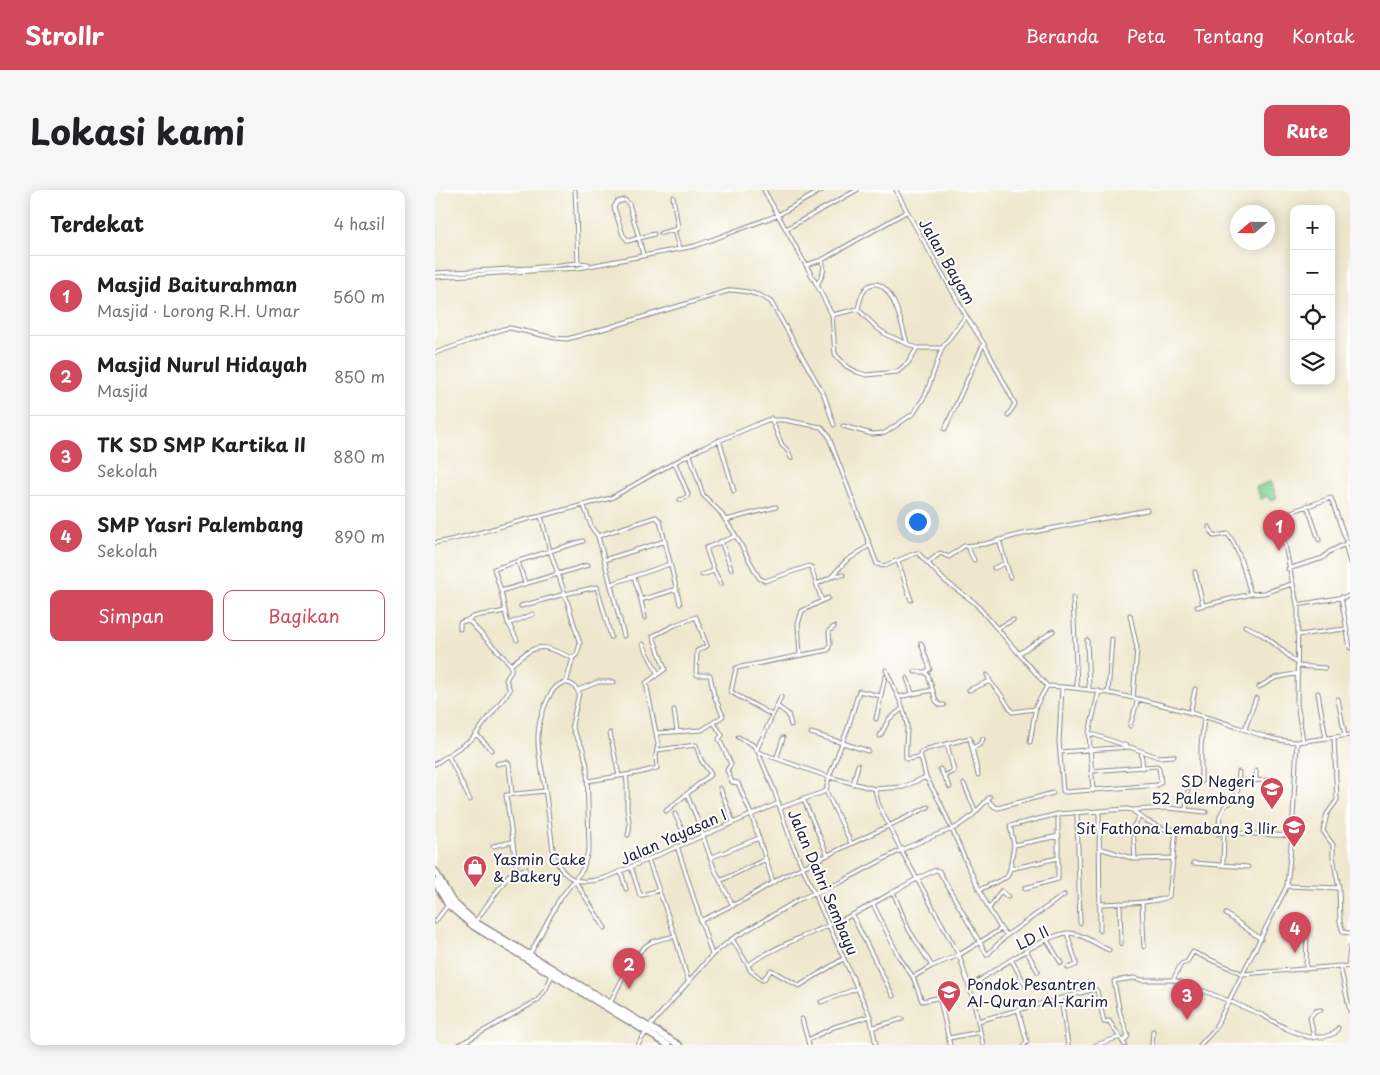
<!DOCTYPE html>
<html lang="id">
<meta charset="utf-8">
<style>
:root{--surface:#fff;--page:#f6f6f6;--text:#202124;--muted:#757577;--line:#e0e0e0;--accent:#d1495b}
body{margin:0;font-family:"Playpen Sans",sans-serif;background:var(--page);color:var(--text)}
.controls{position:absolute;right:15px;top:15px;display:grid;overflow:hidden;border-radius:10px;box-shadow:0 2px 12px #0003}
.controls button{width:45px;height:45px;display:grid;place-items:center;padding:0;border:0;border-bottom:1px solid var(--line);background:var(--surface);color:var(--text);font:25px sans-serif}
.compass{position:absolute;left:795px;top:15px;width:45px;height:45px;border-radius:50%;background:var(--surface);box-shadow:0 2px 12px #0003;rotate:250deg}
.you{position:absolute;left:482px;top:331px;width:18px;height:18px;margin:-12px;border:4px solid #fff;border-radius:50%;background:#1a73e8;box-shadow:0 0 0 8px #1a73e833}
.badge{display:grid;place-items:center;width:32px;height:32px;border-radius:50%;background:var(--accent);color:#fff;font-size:16px;font-weight:700}
.pin{position:absolute;translate:-50% -41px;filter:drop-shadow(0 1px 2px #0008)}
.pin::after{content:'';position:absolute;top:26px;width:18px;height:15px;background:inherit;clip-path:polygon(0 0,100% 0,50% 100%)}
.list{margin:0;padding:0;list-style:none}
h2{display:flex;justify-content:space-between;align-items:center;height:65px;margin:0;padding:0 20px;font-size:21px}
h2 small{font-size:16px;font-weight:400;color:var(--muted)}
.list li{display:grid;grid-template-columns:32px 1fr auto;gap:15px;align-items:center;box-sizing:border-box;height:80px;padding:0 20px;border-top:1px solid var(--line)}
.list b{display:block;font-size:19px;white-space:nowrap}
.list p{margin:0;font-size:16px;white-space:nowrap;color:var(--muted)}
.list em{font-size:16px;font-style:normal;color:var(--muted)}
.actions{display:flex;gap:10px;padding:15px 20px}
.actions a{flex:1;padding:11px 0;border:1px solid var(--accent);border-radius:10px;text-align:center;font-size:18px;color:var(--accent)}
.actions .main{background:var(--accent);color:#fff}
.icon{flex:none;width:28px;height:28px;fill:none;stroke:currentColor;stroke-width:2;stroke-linecap:round;stroke-linejoin:round}
.map{position:relative;flex:none;width:915px;height:855px;overflow:hidden;border-radius:10px}
header{display:flex;align-items:center;gap:30px;box-sizing:border-box;height:70px;padding:0 25px;background:var(--accent);color:#fff}
header strong{font-size:24px}
nav{display:flex;gap:28px;margin-inline-start:auto;font-size:18px}
.intro{display:flex;align-items:center;justify-content:space-between;box-sizing:border-box;height:120px;padding:0 30px}
h1{margin:0;font-size:35px}
.button{padding:12px 22px;border-radius:10px;background:var(--accent);color:#fff;font-size:18px;font-weight:700}
main{display:flex;gap:30px;padding:0 30px}
aside{flex:1;background:var(--surface);border-radius:10px;box-shadow:0 2px 12px #0003}
.map>svg:first-child{display:block}
.green{fill:#7dd092;stroke:#507966}
.lines{fill:none;stroke-linecap:round;stroke-linejoin:round}
.minor-casing{stroke:#888484;stroke-width:5}
.trunk-casing{stroke:#888484;stroke-width:8}
.minor{stroke:#fff;stroke-width:3}
.trunk{stroke:#fff;stroke-width:5.5}
.labels{text-anchor:middle;dominant-baseline:central;stroke-width:4;stroke-linejoin:round;paint-order:stroke}
.street-label{font-size:15px;fill:#22223b;stroke:#fff}
.poi-label{font-size:15px;fill:#22223b;stroke:#fff;text-anchor:end}
</style>
<header>
<strong>Strollr</strong>
<nav><a>Beranda</a><a>Peta</a><a>Tentang</a><a>Kontak</a></nav>
</header>
<div class="intro"><h1>Lokasi kami</h1><a class="button">Rute</a></div>
<main>
<aside>
<h2>Terdekat<small>4 hasil</small></h2>
<ul class="list">
<li><span class="badge">1</span><div><b>Masjid Baiturahman</b><p>Masjid · Lorong R.H. Umar</p></div><em>560 m</em></li>
<li><span class="badge">2</span><div><b>Masjid Nurul Hidayah</b><p>Masjid</p></div><em>850 m</em></li>
<li><span class="badge">3</span><div><b>TK SD SMP Kartika II</b><p>Sekolah</p></div><em>880 m</em></li>
<li><span class="badge">4</span><div><b>SMP Yasri Palembang</b><p>Sekolah</p></div><em>890 m</em></li>
</ul>
<div class="actions"><a class="main">Simpan</a><a>Bagikan</a></div>
</aside>
<div class="map">
<svg width="915" height="855" viewBox="0 0 915 855">
<rect width="100%" height="100%" fill="#fff"/>
<filter id="ink" filterUnits="userSpaceOnUse"><feTurbulence type="fractalNoise" baseFrequency=".02" numOctaves="2"/><feDisplacementMap in="SourceGraphic" scale="10" xChannelSelector="R" yChannelSelector="G"/><feConvolveMatrix kernelMatrix="1 2 1 2 8 2 1 2 1" color-interpolation-filters="sRGB"/></filter>
<filter id="wash" filterUnits="userSpaceOnUse"><feTurbulence type="fractalNoise" baseFrequency=".0096" numOctaves="4" result="noise"/><feDisplacementMap in="SourceGraphic" scale="20" xChannelSelector="R" yChannelSelector="G"/><feGaussianBlur stdDeviation="1.12" result="paint"/><feColorMatrix in="noise" values="0 0 0 0 0 0 0 0 0 0 0 0 0 0 0 0 0 1.4 0 .05"/><feComposite in="paint" operator="in"/></filter>
<g filter="url(#wash)">
<rect width="100%" height="100%" fill="#efe7cd"/>
<path class="green" d="M836,291L842,308L835,311L833,306L826,309L821,297Z"/>
</g>
<g filter="url(#ink)">
<g class="lines">
<g class="minor-casing">
<path id="minor" d="M140,0L143,74
M329,0L382,95L397,125
M461,0C482,43 509,84 531,126
M190,10L194,14L204,48L193,51L188,45L179,17L182,12Z
M351,39L422,0
M239,40L244,58
M226,43L242,39L243,37L238,7
M208,65L204,48L219,44
M371,75L387,70L471,22
M0,83L96,78L143,73L153,74
M0,87L144,78L260,56L343,25L387,0
M382,95C387,86 391,80 387,70
M423,119C425,110 428,95 439,94C458,92 468,139 472,153
M482,158L473,173L462,182L431,185L422,182L411,176L400,164L397,125L423,119L442,138L452,145L482,158H507
M0,163L68,139L75,138L120,148L132,149L182,135L296,100C311,101 324,103 336,112L389,205L399,235
M336,228L347,255L353,261L356,268
M408,236L437,244L450,243L479,223L491,204L507,158L531,126L549,154L580,214L573,225
M510,239L548,155
M284,250L299,301
M255,265L268,305L285,322L301,346L324,388L330,391L374,376L376,377L387,411
M240,273L253,304L252,307L245,310
M872,315L884,350
M149,316L157,338L163,346L189,446
M106,326L176,308L218,284L265,259L332,230H349L386,237L393,245L442,374L449,376L481,363H483L510,391L539,412L612,496
M291,330L341,317
M774,337L779,346L793,344C806,362 809,383 816,404L829,403L857,394
M163,346L221,327L225,331L245,414
M564,350L575,387
M286,351L296,379
M915,352L910,354L915,373
M0,353C36,347 70,334 106,326L115,361L148,351
M532,356L539,370
M169,370L230,351
M83,371L90,393
M463,371L476,410
M493,373L505,363L514,367L529,356L550,354L583,345L712,320
M559,378L571,373
M853,379L888,368L894,362L910,354
M760,382L768,415
M267,385L279,381
M397,386L411,371L435,355
M199,387L206,410
M176,394L235,374
M286,394L279,381L271,358L301,346
M382,394L400,385H408
M66,401L153,375
M906,407L915,458
M638,408L642,497
M862,415L915,406
M762,417L816,404
M695,425L702,458L698,508
M210,428L206,410L242,399
M32,430C43,423 56,425 69,421
M73,434L98,424
M810,436C831,444 845,459 862,473
M563,438L578,430
M863,445L910,439
M82,450L72,430L66,401L59,379L115,361L130,404L86,416
M652,450L654,499
M486,453L495,479L490,482
M208,454L223,484
M585,463L618,441
M365,465L363,434L367,421L393,408
M76,475C104,451 106,455 138,468L142,464L145,454L130,404L162,397L176,447
M863,476L890,478
M451,480C458,497 471,518 472,537C472,548 470,558 471,569L485,567
M480,482H490L493,485L501,511L505,515H509
M552,485L556,493L567,506L577,522L600,519
M472,488L477,503
M131,493L138,468
M627,497L624,551L628,601L631,602L723,595L726,592L724,578L722,576L656,581
M824,497L840,488L863,483
M143,500L163,492H179
M534,500L555,491
M673,503L677,449
M883,503L891,549
M463,507L498,500
M903,509L910,546
M342,516L353,524L356,535
M239,520L242,541
M755,524L760,499
M337,525L296,502L301,478L393,460L395,454L394,441L399,437
M441,529L450,487
M279,533L287,545L284,549L296,574L292,580L297,592L303,593L316,624L338,692
M695,536L703,509
M810,539L821,508
M175,543L184,586
M376,543L433,561
M654,543L692,556
M41,544L57,560
M445,546L454,529L467,519
M303,547L318,555L323,562L339,600L356,651L375,694L435,826L441,855
M899,548L902,610L892,624L888,641L898,655V667L904,698L905,732L908,742L915,743
M868,551L862,513L863,419L844,326L896,308L912,353
M595,552L601,516L612,496C669,498 726,514 781,530C808,538 834,551 862,552
M537,558L544,555L548,549
M322,559L346,507
M222,560L261,555L266,570L276,584L231,621
M706,561L708,578
M323,562L394,587L440,599L468,597L491,587
M625,562L695,557L723,567L739,566
M13,565L35,610
M342,567L348,548
M0,574L37,549L75,500L71,490L76,481V475L35,432L29,431L25,433V439
M62,574L72,572L74,574L77,604
M505,579L515,597
M821,581V590
M191,585C193,596 192,606 192,617C192,626 197,636 193,645
M543,585L535,548L492,559L485,563L491,587L505,612L533,676L554,719L566,739L572,745L629,705
M509,586L519,581L512,554
M153,591L203,583L222,578L221,565L223,553L211,493L230,479L218,446L240,435L261,427L272,456L262,461L261,483L262,485H275L279,505L288,526L267,540L222,543
M803,591L835,590
M766,592V557L769,527
M418,594L423,575
M529,594L541,622
M285,598L298,632
M440,599L443,613L466,660L524,765L539,812L548,855
M391,601L394,587L413,538L424,501L446,506
M658,601L654,543L664,501
M252,605L261,626L279,678L298,716
M368,608L392,664
M552,610L560,617L563,618L618,603
M345,618L391,601L416,653
M751,619L753,601
M698,620L733,618L771,622
M664,622L665,741
M642,623L645,733
M240,624L253,652
M705,626L698,637L700,669L739,668
M783,644L785,626L790,616L802,608L804,582
M579,655L624,646
M58,656L77,652
M242,656L277,765
M664,658L700,669
M275,668L324,648
M213,669L240,746L253,791
M758,673L813,677
M788,675L789,642
M196,677L205,705H208L224,700
M91,679L82,681L71,605L110,601
M575,679L623,668
M186,682L191,699
M140,691L170,738
M285,691L331,669
M852,696L904,698
M590,698L623,689V624
M544,700L572,687L575,679L579,655L575,636L623,624L692,619L697,620L710,630L729,639L857,646
M458,702L474,740L497,776
M707,712L709,757
M685,713L686,754
M438,714L464,767L478,787L497,776L524,765L566,739
M664,714C680,713 722,714 734,706L741,640
M554,719L566,701L573,707
M791,724L826,749
M417,725L458,806
M265,731L310,709L349,686L493,617
M0,732L13,715
M40,732L74,685L82,681
M632,743L641,772V775L633,778
M297,749L313,775C345,753 382,742 417,725C445,711 472,692 501,680L504,681L552,765L572,745
M612,750L626,773
M592,762L603,782
M94,766L124,710L148,679L154,658L152,576L148,559L139,542L137,535L144,503C141,497 136,492 129,493C113,495 103,533 103,546C102,562 107,578 109,592C113,617 115,641 119,666C130,692 144,695 170,688L344,613
M577,771L591,796
M313,775L315,780L327,790L329,789L336,780L364,796L408,769
M905,776L915,777
M913,777L915,756
M871,778L872,742
M478,787L487,811L502,808L505,810L515,855
M738,790L746,774L752,772L758,762L808,784L905,776L915,821
M534,797C556,783 608,746 632,743C645,742 662,755 674,760
M626,809L633,855
M386,812L423,798
M175,813C185,795 198,761 217,752C224,749 232,748 240,746
M583,819L592,852L589,855
M367,829L374,855
M543,831L660,799L662,801L669,832L674,831L690,855
M214,837L277,765L297,749L365,709L406,692L466,660L496,647L520,638L536,627L555,607
M439,837L467,829
M514,848L545,842
M879,848L875,827L880,821L886,820
M373,850L399,837L435,826
M689,851L693,846L685,823L679,791L699,788L707,790H738L749,793L794,811L827,825L852,839L873,847H889L900,843L903,838
M24,855L103,810L111,799L117,785
M203,855L211,842
M661,855L685,847
M717,855L718,841
M765,855L779,840L852,696L857,646L862,552L915,545"/>
</g>
<g class="trunk-casing">
<path id="trunk" d="M0,681L17,711L40,732L244,855
M0,692L13,715L38,736L233,855"/>
</g>
<use href="#minor" class="minor"/>
<use href="#trunk" class="trunk"/>
</g>
</g>
<defs>
<g id="school-pin" transform="scale(1.25)"><path d="M0 17L-7.5 6A9.5 9.5 0 1 1 7.5 6Z" fill="#d1495b" stroke="#fff"/><path d="M0-5L7-2L0 1L-7-2ZM-4 1L0 2.5L4 1V4Q0 6-4 4Z" fill="#fff"/></g>
<g id="shop-pin" transform="scale(1.25)"><path d="M0 17L-7.5 6A9.5 9.5 0 1 1 7.5 6Z" fill="#d1495b" stroke="#fff"/><path d="M-5-2.5h2.3a2.7 3.5 0 0 1 5.4 0H5L5.5 6h-11ZM-1.5-2.5h3a1.5 2.3 0 0 0-3 0Z" fill="#fff"/></g>
</defs>
<g fill-rule="evenodd">
<use href="#school-pin" x="837" y="599"/>
<use href="#school-pin" x="859" y="637"/>
<use href="#shop-pin" x="40" y="677"/>
<use href="#school-pin" x="514" y="802"/>
</g>
<g class="labels">
<g class="street-label">
<text transform="translate(513 71) rotate(60)">Jalan Bayam</text>
<text transform="translate(238 646) rotate(-24)">Jalan Yayasan I</text>
<text transform="translate(389 692) rotate(67)">Jalan Dahri Sembayu</text>
<text transform="translate(597 747) rotate(-27)">LD II</text>
</g>
<g class="poi-label">
<text x="820" y="590">SD Negeri<tspan x="820" dy="17">52 Palembang</tspan></text>
<text x="842" y="637">Sit Fathona Lemabang 3 Ilir</text>
<text x="58" y="668" text-anchor="start">Yasmin Cake<tspan x="58" dy="17">&amp; Bakery</tspan></text>
<text x="532" y="793" text-anchor="start">Pondok Pesantren<tspan x="532" dy="17">Al-Quran Al-Karim</tspan></text>
</g>
</g>
</svg>
<div class="controls">
<button>+</button>
<button>−</button>
<button><svg class="icon" aria-label="locate" viewBox="0 0 24 24"><circle cx="12" cy="12" r="6"/><path d="M12 2v4M12 18v4M2 12h4M18 12h4"/></svg></button>
<button><svg class="icon" aria-label="layers" viewBox="0 0 24 24"><path d="M12 4l9 5-9 5-9-5zM3 14l9 5 9-5"/></svg></button>
</div>
<svg class="compass" viewBox="-18 -18 36 36"><path d="M0-13l5 13h-10z" fill="#e53935"/><path d="M0 13l5-13h-10z" fill="#757577"/></svg>
<div class="you"></div>
<div class="pin badge" style="left:844px;top:361px">1</div>
<div class="pin badge" style="left:194px;top:799px">2</div>
<div class="pin badge" style="left:752px;top:830px">3</div>
<div class="pin badge" style="left:860px;top:763px">4</div>
</div>
</main>
